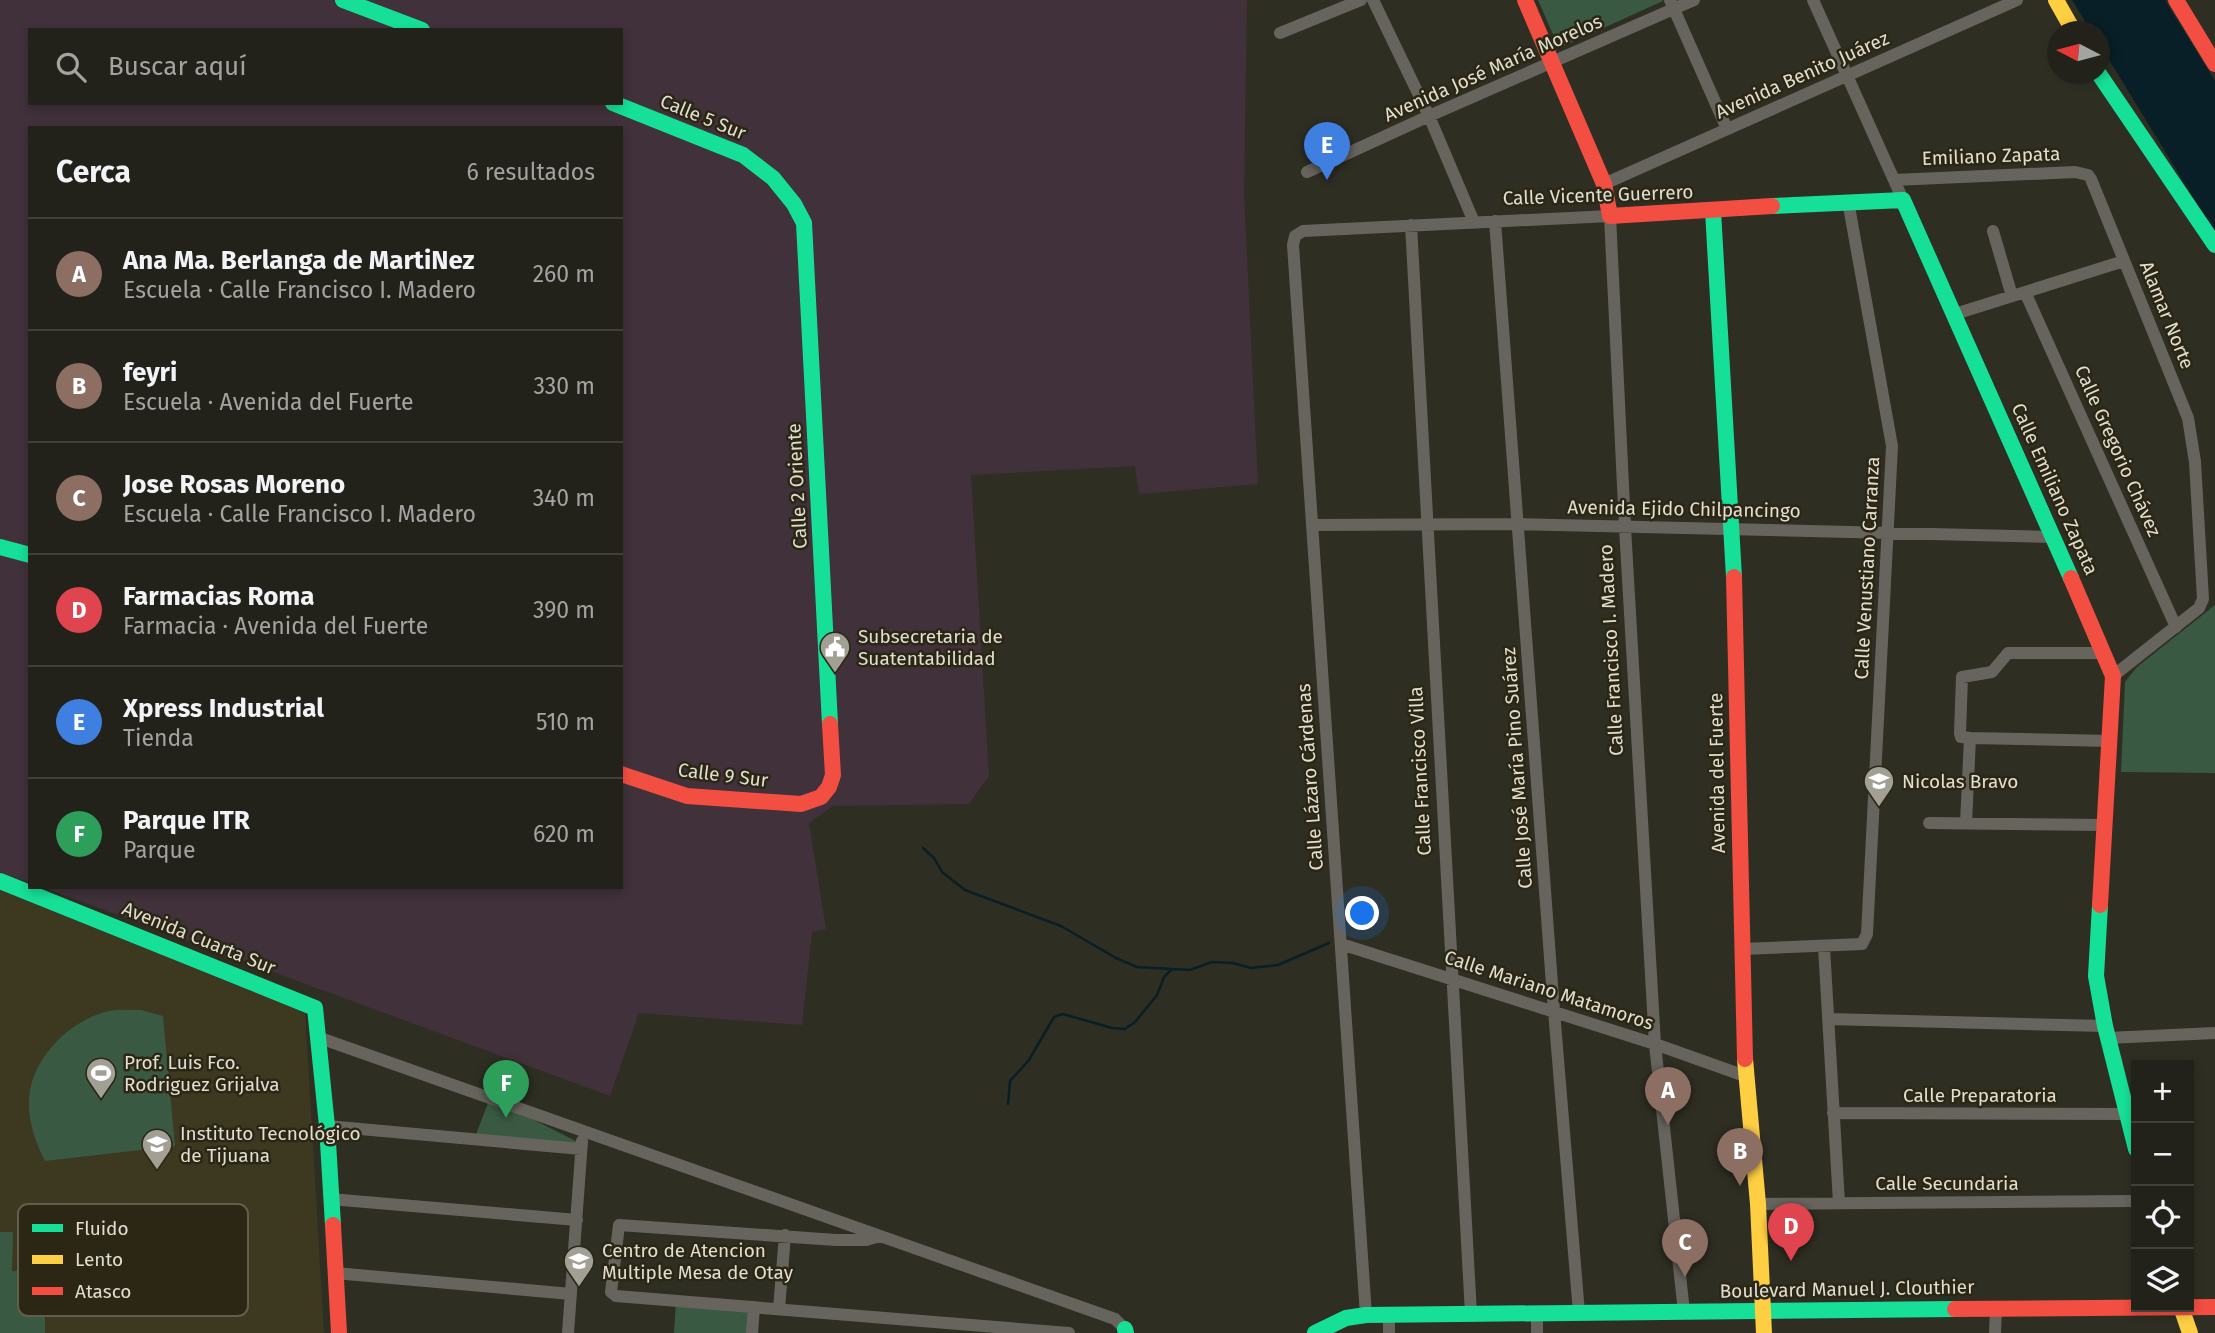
<!DOCTYPE html>
<html lang="es">
<meta charset="utf-8">
<style>
:root{--surface:#23221a;--page:#2b2a23;--text:#f1f3f6;--muted:#a3a4a2;--line:#403f39;--accent:#a2a095}
body{margin:0;font-family:"Fira Sans",sans-serif;background:var(--page);color:var(--text)}
.controls{position:absolute;right:21px;bottom:21px;display:grid;overflow:hidden;border-radius:0px;box-shadow:0 4px 10px #0003}
.controls button{width:63px;height:63px;display:grid;place-items:center;padding:0;border:0;border-bottom:2px solid var(--line);background:var(--surface);color:var(--text);font:35px sans-serif}
.compass{position:absolute;left:2047px;top:21px;width:63px;height:63px;border-radius:50%;background:var(--surface);box-shadow:0 4px 10px #0003;rotate:276deg}
.you{position:absolute;left:1363px;top:914px;width:24px;height:24px;margin:-18px;border:5px solid #fff;border-radius:50%;background:#1a73e8;box-shadow:0 0 0 10px #1a73e833}
.badge{display:grid;place-items:center;width:46px;height:46px;border-radius:50%;background:var(--accent);color:#fff;font-size:23px;font-weight:700}
.pin{position:absolute;translate:-50% -58px;filter:drop-shadow(0 2px 4px #0008)}
.pin::after{content:'';position:absolute;top:37px;width:24px;height:21px;background:inherit;clip-path:polygon(0 0,100% 0,50% 100%)}
.list{margin:0;padding:0;list-style:none}
h2{display:flex;justify-content:space-between;align-items:center;height:91px;margin:0;padding:0 28px;font-size:30px}
h2 small{font-size:23px;font-weight:400;color:var(--muted)}
.list li{display:grid;grid-template-columns:46px 1fr auto;gap:21px;align-items:center;box-sizing:border-box;height:112px;padding:0 28px;border-top:2px solid var(--line)}
.list b{display:block;font-size:26px;white-space:nowrap}
.list p{margin:0;font-size:23px;white-space:nowrap;color:var(--muted)}
.list em{font-size:23px;font-style:normal;color:var(--muted)}
.icon{flex:none;width:38px;height:38px;fill:none;stroke:currentColor;stroke-width:2;stroke-linecap:round;stroke-linejoin:round}
.map{position:relative;flex:none;width:2215px;height:1333px;overflow:hidden}
.search{position:absolute;background:var(--surface);box-shadow:0 4px 10px #0003;left:28px;top:28px;width:595px;height:77px;display:flex;align-items:center;gap:18px;box-sizing:border-box;padding:0 24px;border-radius:0px;color:var(--muted);font-size:26px}
.panel{position:absolute;background:var(--surface);box-shadow:0 4px 10px #0003;left:28px;top:126px;width:595px;height:763px;border-radius:0px}
.map>svg:first-child{display:block}
.built{fill:#3d3820}
.industrial{fill:#40313a;fill-rule:evenodd}
.green{fill:#3a5943}
.water{fill:#091f27}
.lines{fill:none;stroke-linecap:round;stroke-linejoin:round}
.stream{stroke:#091f27;stroke-width:2.5}
.street{stroke:#67645e;stroke-width:12}
.fast{stroke:#16e098;stroke-width:16}
.slow{stroke:#ffcf43;stroke-width:16}
.jam{stroke:#f24e42;stroke-width:16}
.labels{text-anchor:middle;dominant-baseline:central;stroke-width:5;stroke-linejoin:round;paint-order:stroke}
.street-label{font-size:19px;fill:#e0ded2;stroke:#2b2714}
.poi-label{font-size:19px;fill:#e0ded2;stroke:#2b2714;text-anchor:start}
.key{fill:#2b2714;stroke:#615e4d;stroke-width:2}
.key-label{font-size:19px;fill:#e0ded2}
</style>
<div class="map">
<svg width="2215" height="1333" viewBox="0 0 2215 1333">
<rect width="100%" height="100%" fill="#2f2e23"/>
<path class="built" d="M0,890L305,1009L324,1333H0Z"/>
<path class="industrial" d="M0,0H1247L1244,195L1258,484L1139,494L1135,466L971,475L989,776L969,804L833,806L809,823L826,929L812,932L802,1025L639,1013L610,1096L42,887H621V128H30V883L0,872ZM30,30H621V103H30Z"/>
<path class="green" d="M1538,0H1662L1663,1L1559,48Z
M2215,605V773L2121,772L2125,682L2137,667Z
M141,1010L163,1016L175,1146L45,1161C33,1138 24,1109 32,1082C42,1049 74,1019 109,1011C119,1009 131,1010 141,1010Z
M490,1098L582,1144L475,1137Z
M0,1232H13L12,1271H48V1288H65L68,1290V1295L64,1299L45,1300V1333H0Z
M676,1302L753,1309L752,1333H674Z"/>
<path class="water" d="M2072,0H2165L2215,81V233L2100,45V32L2091,31Z"/>
<g class="lines">
<path class="stream" d="M923,848L934,858L942,872L965,890L1061,926L1116,958L1137,967L1190,970L1212,962L1233,963L1251,968L1278,965L1329,943
M1008,1104L1010,1081L1029,1060L1054,1017L1063,1014L1112,1028L1125,1029L1135,1022L1157,995L1164,977L1172,969"/>
<path class="street" d="M1373,0L1429,116L1474,222
M1670,0L1727,129
M1813,0L1903,200
M1280,33L1361,0
M1307,172L1429,116L1694,0
M1894,180L2075,172L2088,175L2091,179L2188,418L2195,462L2203,599L2199,608L2113,676
M1604,184L2017,0
M1495,221L1554,1011L1579,1313
M1411,225L1471,1314
M1993,231L2012,296
M2025,292L2176,627
M1955,314L2124,261
M1313,525L1518,524L2053,537
M2105,653H2008L1992,672L1962,677L1960,733L1961,737L1970,738L2111,741
M1929,823L2104,825
M1966,823L1970,738
M1341,944L1655,1044L1745,1076
M1824,947L1839,1203
M1742,949L1862,944L1867,934L1892,446L1848,201
M1828,1019L2105,1026
M320,1038L1115,1319L1125,1329
M2108,1038L2215,1033
M1833,1113L2127,1114
M327,1126L581,1149
M330,1199L577,1220
M1758,1204L2136,1201
M880,1236L866,1240H836L619,1225L611,1292L616,1296L1069,1333
M335,1273L571,1294
M779,1309L785,1235
M1537,1313V1333
M1366,1315L1293,245L1295,236L1303,231L1610,216L1625,527L1655,1044L1684,1312
M1389,1315V1333
M568,1333L582,1141
M752,1333L754,1307
M1995,1333L1996,1309"/>
<path class="fast" d="M343,0L422,30
M2099,74L2215,245
M613,103L743,155L773,178L794,204L804,223L830,724
M1772,206L1903,200L2071,578
M1713,211L1734,577
M0,547L30,555
M0,881L315,1008L327,1126L333,1225
M2100,905L2096,976L2105,1026L2136,1149
M1125,1329L1126,1333
M1315,1333L1346,1318L1366,1315L1955,1309"/>
<path class="slow" d="M2056,0L2074,32
M1745,1059L1758,1204L1764,1333
M2181,1307L2190,1333"/>
<path class="jam" d="M1525,0L1604,184L1610,216L1772,206
M2176,0L2215,64
M1734,577L1745,1059
M2071,578L2113,676L2100,905
M621,774L687,796L801,804L821,797L829,787L833,775L830,724
M333,1225L339,1333
M1955,1309L2215,1307"/>
</g>
<defs>
<g id="civic-pin" transform="scale(1.575)"><path d="M0 17L-7.5 6A9.5 9.5 0 1 1 7.5 6Z" fill="#a2a095" stroke="#2b2714"/><path d="M-.6-6.5H3V-4.5H.6V-3L4-1V1h2V6H-6V1h2V-1L-.6-3ZM-1.2 2.5V6h2.4V2.5Z" fill="#fff"/></g>
<g id="school-pin" transform="scale(1.575)"><path d="M0 17L-7.5 6A9.5 9.5 0 1 1 7.5 6Z" fill="#a2a095" stroke="#2b2714"/><path d="M0-5L7-2L0 1L-7-2ZM-4 1L0 2.5L4 1V4Q0 6-4 4Z" fill="#fff"/></g>
<g id="stadium-pin" transform="scale(1.575)"><path d="M0 17L-7.5 6A9.5 9.5 0 1 1 7.5 6Z" fill="#a2a095" stroke="#2b2714"/><path d="M0-5a6.5 5 0 1 0 0 10a6.5 5 0 1 0 0-10ZM-3.5-1.8h7v3.6h-7Z" fill="#fff"/></g>
<g id="university-pin" transform="scale(1.575)"><path d="M0 17L-7.5 6A9.5 9.5 0 1 1 7.5 6Z" fill="#a2a095" stroke="#2b2714"/><path d="M0-5L7-2L0 1L-7-2ZM-4 1L0 2.5L4 1V4Q0 6-4 4Z" fill="#fff"/></g>
</defs>
<g fill-rule="evenodd">
<use href="#civic-pin" x="835" y="647"/>
<use href="#school-pin" x="1879" y="781"/>
<use href="#stadium-pin" x="101" y="1073"/>
<use href="#university-pin" x="157" y="1144"/>
<use href="#school-pin" x="579" y="1261"/>
</g>
<g class="labels">
<g class="street-label">
<text transform="translate(1493 68) rotate(-24)">Avenida José María Morelos</text>
<text transform="translate(1802 75) rotate(-24)">Avenida Benito Juárez</text>
<text transform="translate(703 117) rotate(22)">Calle 5 Sur</text>
<text transform="translate(1991 156) rotate(-2)">Emiliano Zapata</text>
<text transform="translate(1598 195) rotate(-2)">Calle Vicente Guerrero</text>
<text transform="translate(2167 315) rotate(68)">Alamar Norte</text>
<text transform="translate(2118 451) rotate(66)">Calle Gregorio Chávez</text>
<text transform="translate(797 486) rotate(-93)">Calle 2 Oriente</text>
<text transform="translate(2055 489) rotate(66)">Calle Emiliano Zapata</text>
<text transform="translate(1684 509) rotate(1)">Avenida Ejido Chilpancingo</text>
<text transform="translate(1867 568) rotate(-87)">Calle Venustiano Carranza</text>
<text transform="translate(1611 650) rotate(-93)">Calle Francisco I. Madero</text>
<text transform="translate(1517 768) rotate(-94)">Calle José María Pino Suárez</text>
<text transform="translate(1420 771) rotate(-93)">Calle Francisco Villa</text>
<text transform="translate(1717 773) rotate(-91)">Avenida del Fuerte</text>
<text transform="translate(723 775) rotate(7)">Calle 9 Sur</text>
<text transform="translate(1310 777) rotate(-94)">Calle Lázaro Cárdenas</text>
<text transform="translate(199 938) rotate(22)">Avenida Cuarta Sur</text>
<text transform="translate(1549 990) rotate(18)">Calle Mariano Matamoros</text>
<text x="1980" y="1095">Calle Preparatoria</text>
<text x="1947" y="1183">Calle Secundaria</text>
<text transform="translate(1847 1289) rotate(-1)">Boulevard Manuel J. Clouthier</text>
</g>
<g class="poi-label">
<text x="858" y="636">Subsecretaria de<tspan x="858" dy="22">Suatentabilidad</tspan></text>
<text x="1902" y="781">Nicolas Bravo</text>
<text x="124" y="1062">Prof. Luis Fco.<tspan x="124" dy="22">Rodriguez Grijalva</tspan></text>
<text x="180" y="1133">Instituto Tecnológico<tspan x="180" dy="22">de Tijuana</tspan></text>
<text x="602" y="1250">Centro de Atencion<tspan x="602" dy="22">Multiple Mesa de Otay</tspan></text>
</g>
</g>
<rect x="18" y="1204" width="230" height="112" rx="10" class="key"/>
<rect x="32" y="1224" width="31" height="8" fill="#16e098"/>
<rect x="32" y="1255" width="31" height="9" fill="#ffcf43"/>
<rect x="32" y="1287" width="31" height="8" fill="#f24e42"/>
<g class="key-label">
<text x="75" y="1235">Fluido</text>
<text x="75" y="1266">Lento</text>
<text x="75" y="1298">Atasco</text>
</g>
</svg>
<div class="controls">
<button>+</button>
<button>−</button>
<button><svg class="icon" aria-label="locate" viewBox="0 0 24 24"><circle cx="12" cy="12" r="6"/><path d="M12 2v4M12 18v4M2 12h4M18 12h4"/></svg></button>
<button><svg class="icon" aria-label="layers" viewBox="0 0 24 24"><path d="M12 4l9 5-9 5-9-5zM3 14l9 5 9-5"/></svg></button>
</div>
<svg class="compass" viewBox="-18 -18 36 36"><path d="M0-13l5 13h-10z" fill="#e53935"/><path d="M0 13l5-13h-10z" fill="#a3a4a2"/></svg>
<div class="you"></div>
<div class="pin badge" style="left:1668px;top:1125px;background:#8d6e63">A</div>
<div class="pin badge" style="left:1740px;top:1186px;background:#8d6e63">B</div>
<div class="pin badge" style="left:1685px;top:1277px;background:#8d6e63">C</div>
<div class="pin badge" style="left:1791px;top:1261px;background:#e0444e">D</div>
<div class="pin badge" style="left:1327px;top:180px;background:#3f7fe0">E</div>
<div class="pin badge" style="left:506px;top:1118px;background:#2e9e5b">F</div>
<div class="search"><svg class="icon" aria-label="search" viewBox="0 0 24 24"><circle cx="10" cy="10" r="6"/><path d="M15 15l6 6"/></svg>Buscar aquí</div>
<section class="panel">
<h2>Cerca<small>6 resultados</small></h2>
<ul class="list">
<li><span class="badge" style="background:#8d6e63">A</span><div><b>Ana Ma. Berlanga de MartiNez</b><p>Escuela · Calle Francisco I. Madero</p></div><em>260 m</em></li>
<li><span class="badge" style="background:#8d6e63">B</span><div><b>feyri</b><p>Escuela · Avenida del Fuerte</p></div><em>330 m</em></li>
<li><span class="badge" style="background:#8d6e63">C</span><div><b>Jose Rosas Moreno</b><p>Escuela · Calle Francisco I. Madero</p></div><em>340 m</em></li>
<li><span class="badge" style="background:#e0444e">D</span><div><b>Farmacias Roma</b><p>Farmacia · Avenida del Fuerte</p></div><em>390 m</em></li>
<li><span class="badge" style="background:#3f7fe0">E</span><div><b>Xpress Industrial</b><p>Tienda</p></div><em>510 m</em></li>
<li><span class="badge" style="background:#2e9e5b">F</span><div><b>Parque ITR</b><p>Parque</p></div><em>620 m</em></li>
</ul>
</section>
</div>
